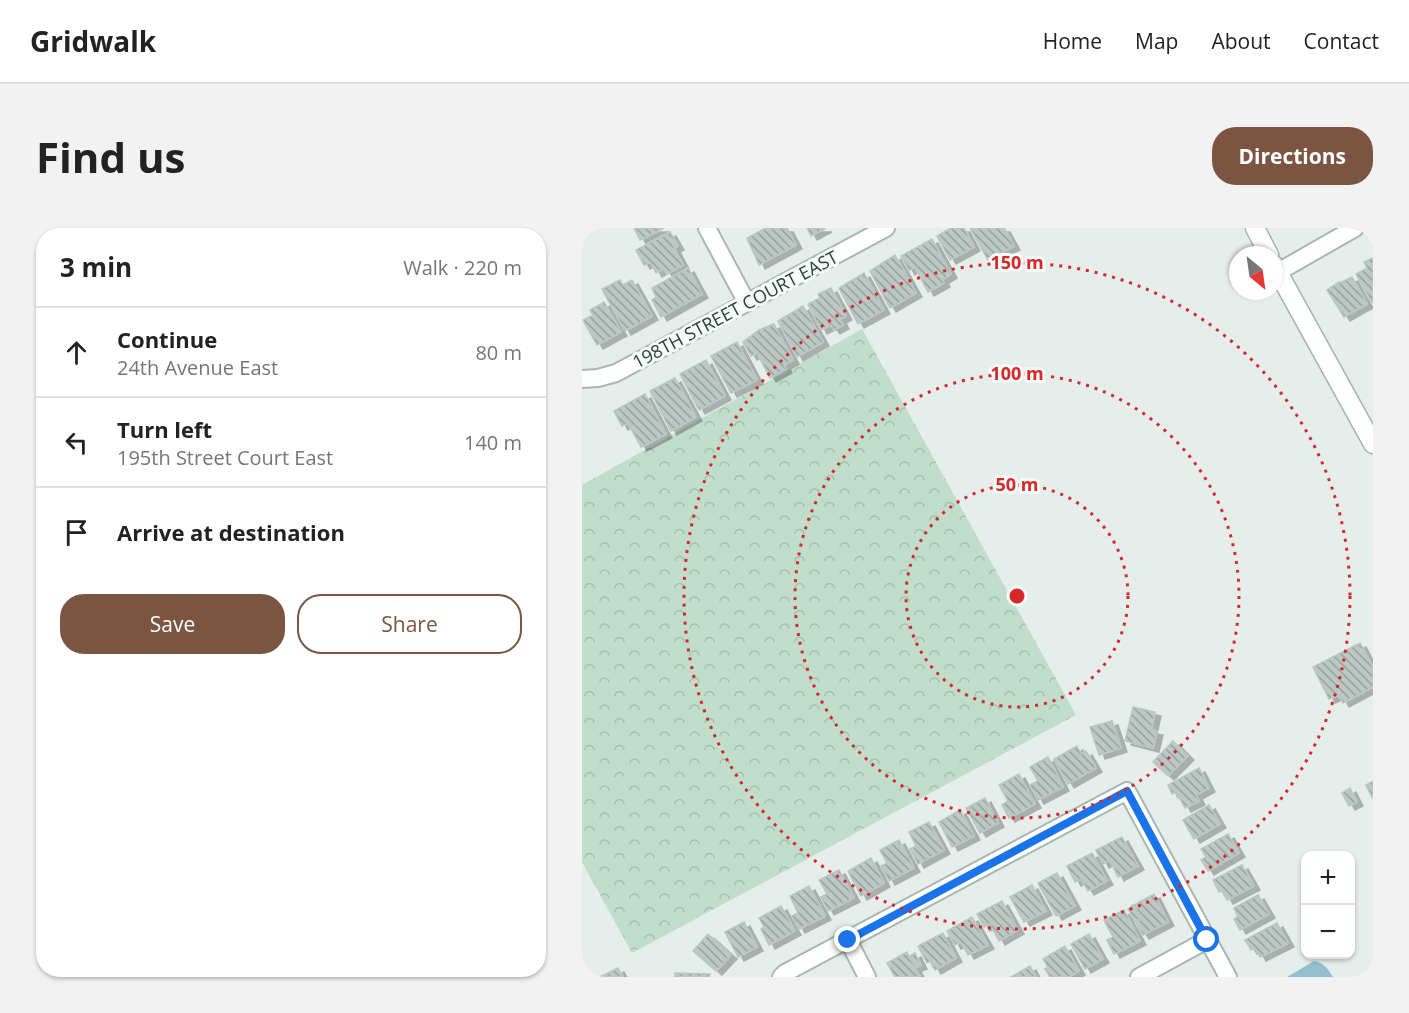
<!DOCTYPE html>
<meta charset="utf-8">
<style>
:root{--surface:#fff;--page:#f2f2f2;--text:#222;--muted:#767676;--line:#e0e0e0;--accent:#7b5542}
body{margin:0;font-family:"Open Sans",sans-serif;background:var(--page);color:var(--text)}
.controls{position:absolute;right:18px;bottom:18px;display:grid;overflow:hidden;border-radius:12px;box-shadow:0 2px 4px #0004}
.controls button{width:54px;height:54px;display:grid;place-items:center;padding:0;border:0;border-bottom:2px solid var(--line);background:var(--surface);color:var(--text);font:30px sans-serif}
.compass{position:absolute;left:647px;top:18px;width:54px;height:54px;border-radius:50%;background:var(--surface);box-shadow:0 2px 4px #0004;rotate:151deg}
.stop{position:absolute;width:18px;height:18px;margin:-14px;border:4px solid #1a73e8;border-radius:50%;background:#fff}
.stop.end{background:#1a73e8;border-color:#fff;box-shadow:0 2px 6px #0008}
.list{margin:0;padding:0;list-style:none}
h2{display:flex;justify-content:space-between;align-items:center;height:78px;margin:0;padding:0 24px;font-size:26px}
h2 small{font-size:20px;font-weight:400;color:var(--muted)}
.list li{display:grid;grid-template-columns:39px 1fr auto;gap:18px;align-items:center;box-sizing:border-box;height:90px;padding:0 24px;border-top:2px solid var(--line)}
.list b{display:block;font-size:22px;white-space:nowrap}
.list p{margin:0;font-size:20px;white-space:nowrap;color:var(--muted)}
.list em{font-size:20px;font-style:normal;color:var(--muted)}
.actions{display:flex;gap:12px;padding:18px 24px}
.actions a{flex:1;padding:14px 0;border:2px solid var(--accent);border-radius:24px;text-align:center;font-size:21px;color:var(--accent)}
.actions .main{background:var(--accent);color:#fff}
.icon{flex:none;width:33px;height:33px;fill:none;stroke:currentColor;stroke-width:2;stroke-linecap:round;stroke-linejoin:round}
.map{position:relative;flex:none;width:791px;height:749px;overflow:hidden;border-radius:24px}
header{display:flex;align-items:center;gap:36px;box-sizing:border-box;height:84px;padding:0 30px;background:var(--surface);border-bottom:2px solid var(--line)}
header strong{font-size:28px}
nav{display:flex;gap:33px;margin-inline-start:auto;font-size:21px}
.intro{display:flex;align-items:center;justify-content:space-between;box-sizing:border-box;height:144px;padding:0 36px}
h1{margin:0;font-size:42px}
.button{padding:15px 27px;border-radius:24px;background:var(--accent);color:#fff;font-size:21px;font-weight:700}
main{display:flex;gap:36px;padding:0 36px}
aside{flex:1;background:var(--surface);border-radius:24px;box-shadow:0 2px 4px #0004}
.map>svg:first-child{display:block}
.forest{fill:url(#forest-crowns)}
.water{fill:#93bfce}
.building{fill:url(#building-back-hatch);stroke:#b9c7c2;stroke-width:1.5;filter:url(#shadow)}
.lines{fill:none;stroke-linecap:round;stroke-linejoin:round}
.street-casing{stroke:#a9b6b2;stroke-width:20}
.secondary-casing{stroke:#a2b6b0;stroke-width:21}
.street{stroke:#fff;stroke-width:16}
.secondary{stroke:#fff;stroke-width:18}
.route{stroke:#1a73e8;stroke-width:8}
.ring{fill:none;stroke:#d62828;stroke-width:3;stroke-dasharray:3 6}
.labels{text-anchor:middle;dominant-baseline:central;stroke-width:6;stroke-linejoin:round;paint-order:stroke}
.street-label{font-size:18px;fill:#263f3a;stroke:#f6faf9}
.centre{fill:#d62828;stroke:#f6faf9;stroke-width:3}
.ring-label{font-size:18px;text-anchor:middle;font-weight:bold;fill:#d62828;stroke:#f6faf9;stroke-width:6;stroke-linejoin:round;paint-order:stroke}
</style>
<header>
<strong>Gridwalk</strong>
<nav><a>Home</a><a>Map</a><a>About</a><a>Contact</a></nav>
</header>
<div class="intro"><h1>Find us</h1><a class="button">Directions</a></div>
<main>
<aside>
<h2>3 min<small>Walk · 220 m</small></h2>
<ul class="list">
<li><svg class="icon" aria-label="ahead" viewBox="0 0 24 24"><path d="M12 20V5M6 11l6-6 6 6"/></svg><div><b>Continue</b><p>24th Avenue East</p></div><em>80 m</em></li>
<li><svg class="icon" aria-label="left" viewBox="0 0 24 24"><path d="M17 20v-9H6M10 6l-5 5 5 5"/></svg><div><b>Turn left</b><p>195th Street Court East</p></div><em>140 m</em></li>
<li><svg class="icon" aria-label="arrive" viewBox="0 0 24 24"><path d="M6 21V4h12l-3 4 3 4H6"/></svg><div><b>Arrive at destination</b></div></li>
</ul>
<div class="actions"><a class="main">Save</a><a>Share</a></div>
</aside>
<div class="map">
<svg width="791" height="749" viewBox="0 0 791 749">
<defs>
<pattern id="forest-crowns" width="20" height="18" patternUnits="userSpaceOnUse" patternTransform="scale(1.5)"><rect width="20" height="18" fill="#c1ddcb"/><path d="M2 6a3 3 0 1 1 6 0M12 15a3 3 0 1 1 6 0" fill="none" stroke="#a6bfaf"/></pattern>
<pattern id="building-back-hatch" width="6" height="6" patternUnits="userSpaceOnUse" patternTransform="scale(1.5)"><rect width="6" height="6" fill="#bbc8c4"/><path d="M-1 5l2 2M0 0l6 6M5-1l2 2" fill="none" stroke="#98a4a0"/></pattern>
<filter id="shadow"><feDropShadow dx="6" dy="4" stdDeviation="0" flood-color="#0004"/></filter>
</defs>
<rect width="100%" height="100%" fill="#e6eeeb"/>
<path class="forest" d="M280,101L494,487L50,725L0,634V257Z"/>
<path class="water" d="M732,733C742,735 746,741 751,749H705Z"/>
<path class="building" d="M52,0H82L58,12Z
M184,0H205L214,17L177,37L165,10Z
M225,0H244L229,8Z
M369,0H382L392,19L368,32L355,8Z
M388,0H422L432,18L406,32Z
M88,4L96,18L92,20L101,37L85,46L82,40L74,45L68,34L62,37L54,22Z
M350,11L369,46L360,52L362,55L346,64L333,39L327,43L319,28Z
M313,27L334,65L308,80L288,43Z
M791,30V74L790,75L774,46L785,40L782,34Z
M106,40L120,66L79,89L70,72L74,69L70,60Z
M282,45L302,82L276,96L257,60Z
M770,49L785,76L762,89L745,62L757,54L758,55Z
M38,52L41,57L50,52L70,88L43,103L20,61Z
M249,60L264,88L258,91L261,97L252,102L249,97L239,102L226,76L238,70L236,66Z
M22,74L39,104L15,117L1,92L11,87L8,82Z
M221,78L241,114L215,129L196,93Z
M192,96L211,132L202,137L204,141L188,150L175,125L169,128L161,114L177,102Z
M155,114L175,152L149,165L129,128Z
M124,132L143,168L117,182L98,146Z
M93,150L114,189L89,203L68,163Z
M63,166L84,206L59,219L46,195L40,198L32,183Z
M778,415L791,440V459L761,475L757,467L747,471L731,439Z
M551,479L573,484L569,502L575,503L571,520L543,513Z
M530,493L539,520L517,527L508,499Z
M591,513L606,528L586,548L571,534Z
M495,518L499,526L504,523L514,540L486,556L472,531Z
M466,529L481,559L456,572L448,557L456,553L448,539Z
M617,540L627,560L614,567L617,573L603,580L594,564L590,566L586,557Z
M437,546L453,576L427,590L420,577L426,573L417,557Z
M791,553V571L784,557Z
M768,560L775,574L767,578L760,565Z
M403,570L416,595L398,605L384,580Z
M627,577L638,596L612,611L601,592Z
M378,582L392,608L370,619L357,594Z
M347,594L362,622L336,636L328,621L334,618L327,604Z
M646,606L657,625L626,643L619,632L624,629L619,621Z
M540,609L556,638L536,649L528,632L521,636L514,622Z
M317,612L332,640L307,653L299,638L305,635L298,622Z
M510,625L525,653L506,663L499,651L493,654L485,638Z
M289,630L302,655L279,668L266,643Z
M660,637L672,658L645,672L640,663L637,664L631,652Z
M257,642L272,670L246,683L239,669L245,666L237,652Z
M475,645L493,678L474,688L456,655Z
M450,657L464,683L442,694L428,669Z
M227,658L243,688L217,701L210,688L216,685L208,668Z
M572,666L586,694L561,707L553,694L560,691L552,677Z
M676,667L687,686L658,702L652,691L656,689L652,680Z
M420,673L436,702L417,713L408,696L402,699L395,686Z
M551,677L559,690L553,693L546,681Z
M199,678L213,703L187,717L179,701L182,699L177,690Z
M542,682L558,713L532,726L525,712L531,709L522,692Z
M390,689L406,717L386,727L379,714L373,717L365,703Z
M162,694L175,719L156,729L143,704Z
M695,695L706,715L678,729L673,720L669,722L663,712Z
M361,705L374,730L353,742L348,733L345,735L336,718Z
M126,706L149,727L134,743L111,723Z
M507,706L521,731L503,741L489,716Z
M483,718L497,743L487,749H468L463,741L466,739L461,731Z
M325,724L338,749H313L305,735Z
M333,725L339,737L334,739L328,728Z
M448,738L454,749H429Z
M36,740L41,749H18Z
M93,745L128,746L127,749H93Z"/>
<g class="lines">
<g class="street-casing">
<path id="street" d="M125,0L165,75
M696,44L773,0
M0,151L16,150L34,145L304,0
M266,712L285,749
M199,749L203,745L545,563L646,749
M557,749L625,712"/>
</g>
<g class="secondary-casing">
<path id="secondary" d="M673,0L687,27
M692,37L791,216"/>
</g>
<use href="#street" class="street"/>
<use href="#secondary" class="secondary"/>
</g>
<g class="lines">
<path class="route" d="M266,712L545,563L625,712"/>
</g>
<g class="ring">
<circle cx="435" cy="368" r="111"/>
<circle cx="435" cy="368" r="222"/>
<circle cx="435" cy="368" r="333"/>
</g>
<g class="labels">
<g class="street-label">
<text transform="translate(153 81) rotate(-28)">198TH STREET COURT EAST</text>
</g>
</g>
<circle cx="435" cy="368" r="9" class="centre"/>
<g class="ring-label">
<text x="435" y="41">150 m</text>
<text x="435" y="152">100 m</text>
<text x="435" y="263">50 m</text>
</g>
</svg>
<div class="controls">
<button>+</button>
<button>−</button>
</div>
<svg class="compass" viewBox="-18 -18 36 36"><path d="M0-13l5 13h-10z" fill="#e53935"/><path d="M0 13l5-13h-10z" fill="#767676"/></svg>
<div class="stop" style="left:625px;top:712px"></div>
<div class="stop end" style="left:266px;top:712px"></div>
</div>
</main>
